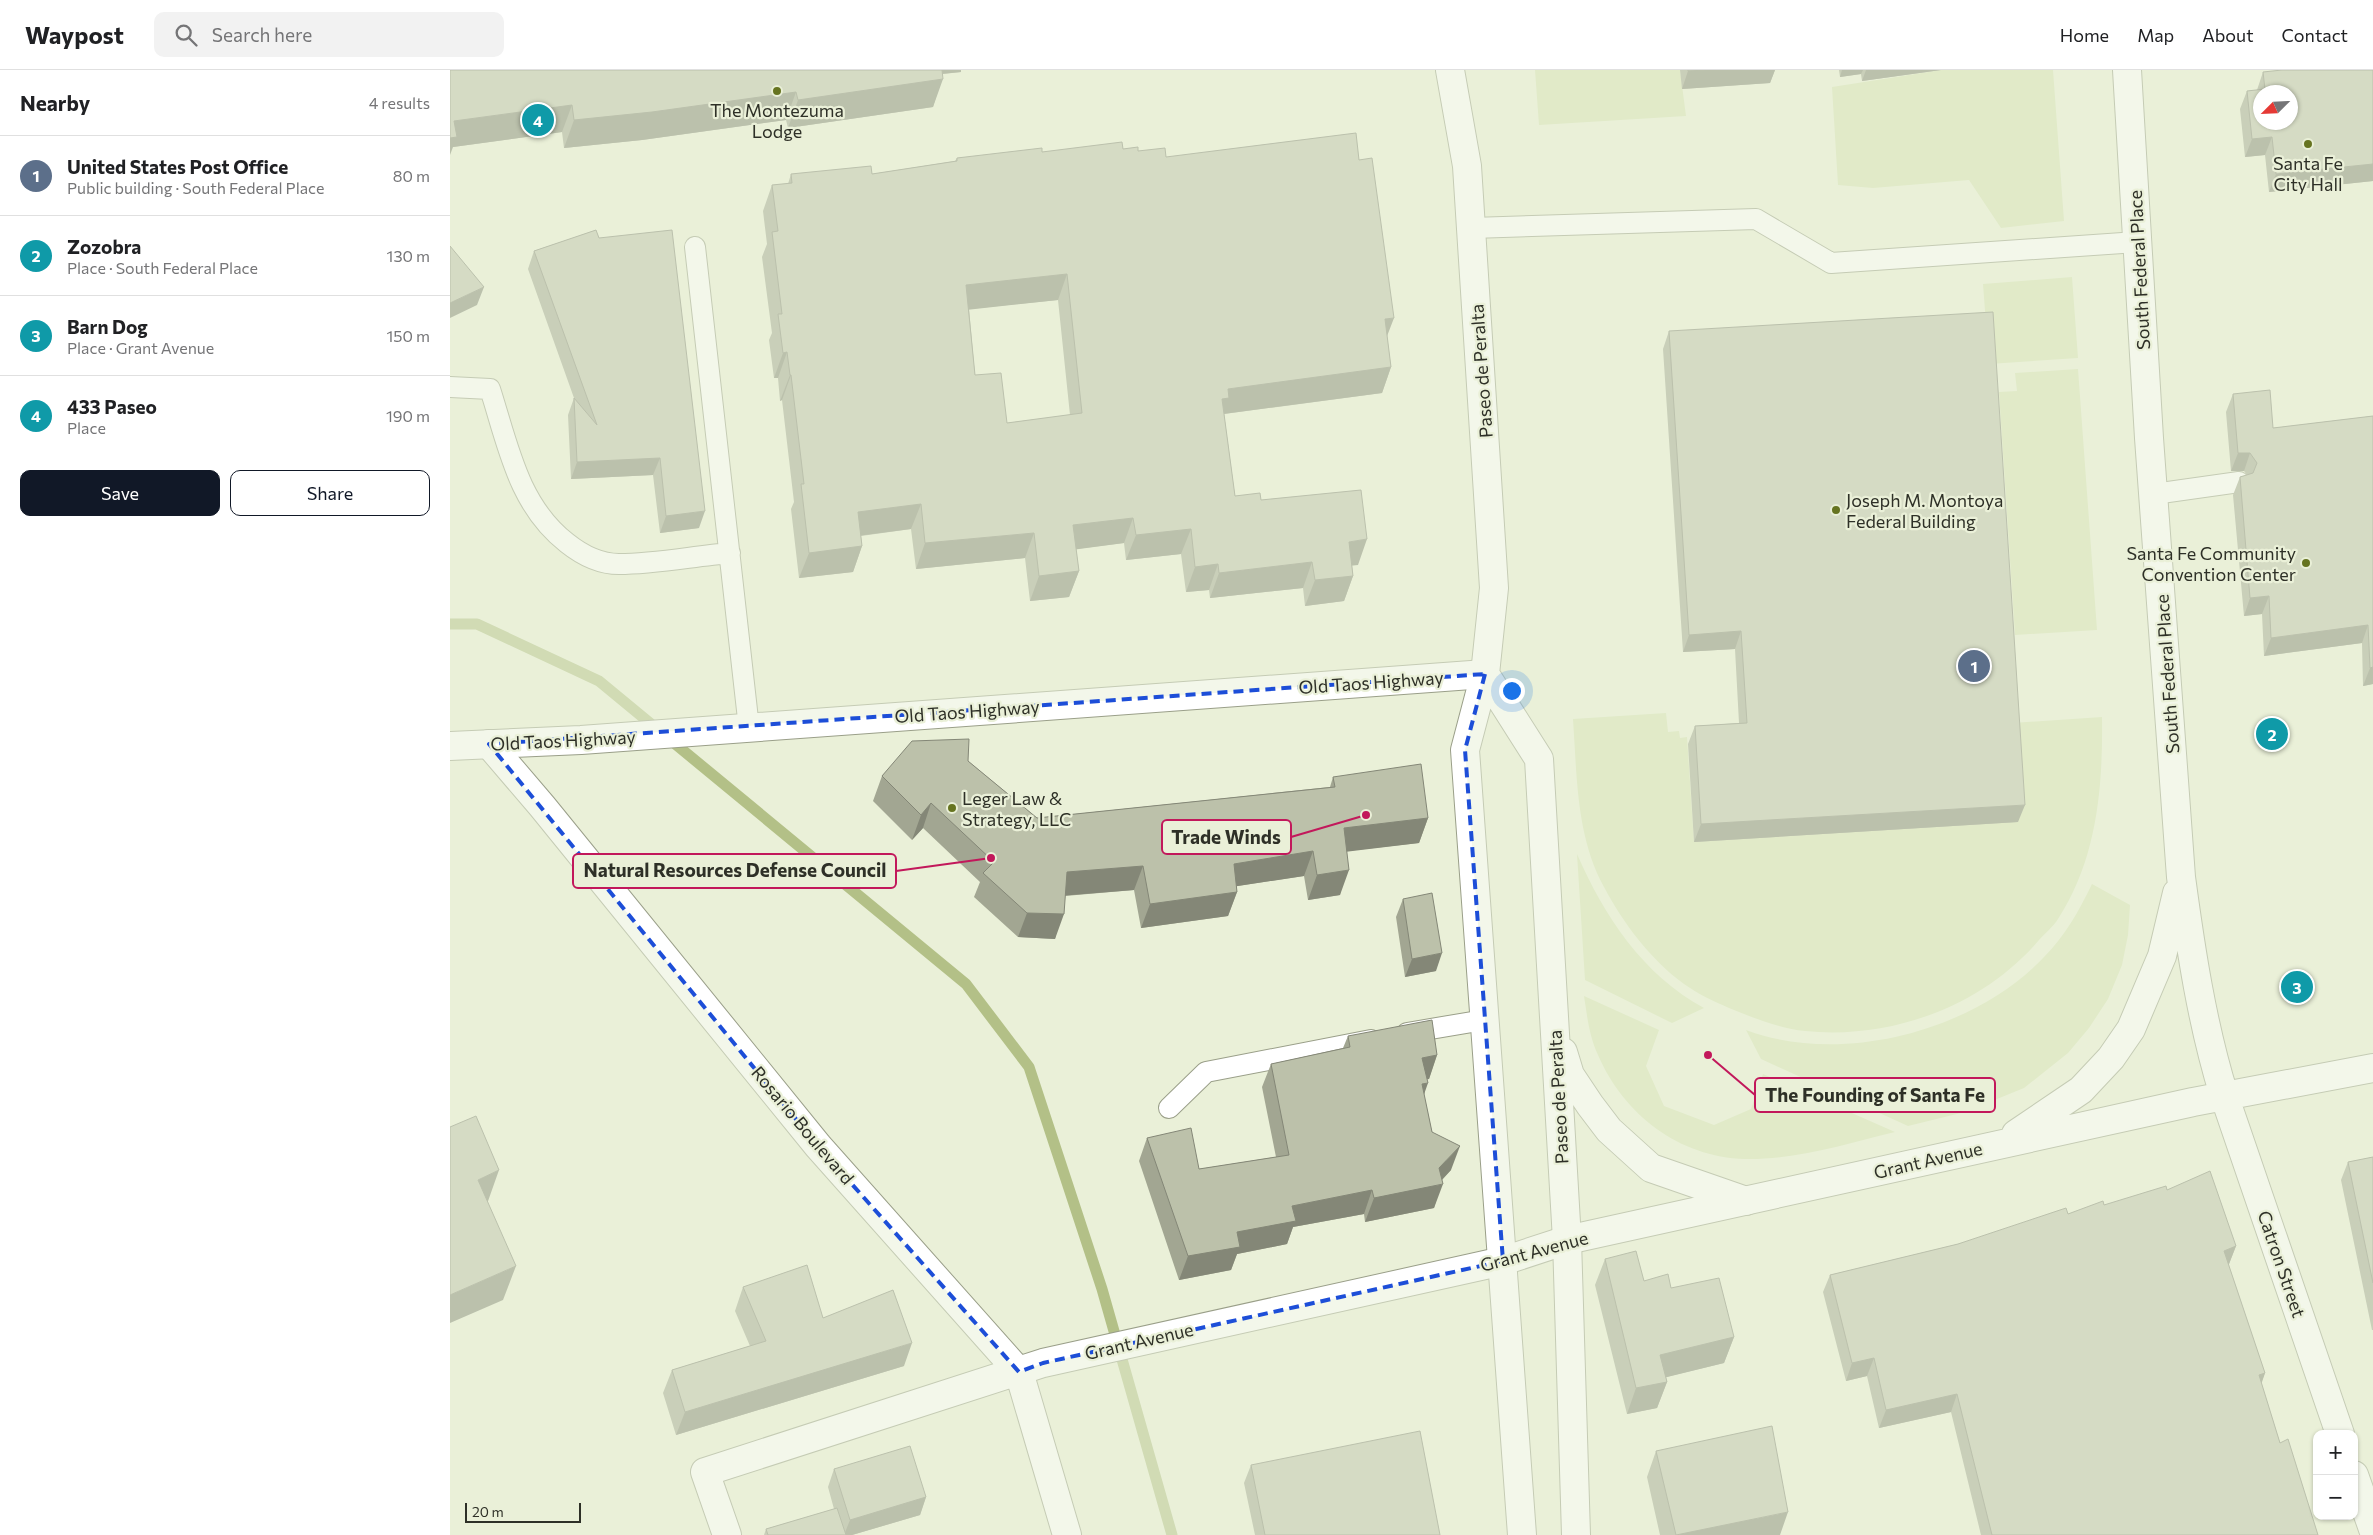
<!DOCTYPE html>
<meta charset="utf-8">
<style>
:root{--surface:#fff;--page:#f2f2f2;--text:#202124;--muted:#757577;--line:#e0e0e0;--accent:#111827}
body{margin:0;font-family:Commissioner,sans-serif;background:var(--page);color:var(--text)}
.controls{position:absolute;right:15px;bottom:15px;display:grid;overflow:hidden;border-radius:10px;box-shadow:0 1px 4px #0004}
.controls button{width:45px;height:45px;display:grid;place-items:center;padding:0;border:0;border-bottom:1px solid var(--line);background:var(--surface);color:var(--text);font:25px sans-serif}
.compass{position:absolute;left:1803px;top:15px;width:45px;height:45px;border-radius:50%;background:var(--surface);box-shadow:0 1px 4px #0004;rotate:246deg}
.scale{position:absolute;left:15px;bottom:12px;width:116px;box-sizing:border-box;padding-left:5px;border:2px solid #2e3027;border-top:0;font-size:14px;line-height:18px;white-space:nowrap;color:#2e3027;-webkit-text-stroke:4px #eaf0d8;paint-order:stroke}
.you{position:absolute;left:1061px;top:620px;width:18px;height:18px;margin:-12px;border:4px solid #fff;border-radius:50%;background:#1a73e8;box-shadow:0 0 0 8px #1a73e833}
.badge{display:grid;place-items:center;width:32px;height:32px;border-radius:50%;background:var(--accent);color:#fff;font-size:16px;font-weight:700}
.pin{position:absolute;translate:-50% -50%;border:2px solid #fff;box-shadow:0 1px 5px #0006}
.list{margin:0;padding:0;list-style:none}
h2{display:flex;justify-content:space-between;align-items:center;height:65px;margin:0;padding:0 20px;font-size:21px}
h2 small{font-size:16px;font-weight:400;color:var(--muted)}
.list li{display:grid;grid-template-columns:32px 1fr auto;gap:15px;align-items:center;box-sizing:border-box;height:80px;padding:0 20px;border-top:1px solid var(--line)}
.list b{display:block;font-size:19px;white-space:nowrap}
.list p{margin:0;font-size:16px;white-space:nowrap;color:var(--muted)}
.list em{font-size:16px;font-style:normal;color:var(--muted)}
.actions{display:flex;gap:10px;padding:15px 20px}
.actions a{flex:1;padding:11px 0;border:1px solid var(--accent);border-radius:10px;text-align:center;font-size:18px;color:var(--accent)}
.actions .main{background:var(--accent);color:#fff}
.icon{flex:none;width:28px;height:28px;fill:none;stroke:currentColor;stroke-width:2;stroke-linecap:round;stroke-linejoin:round}
.map{position:relative;flex:none;width:1923px;height:1465px;overflow:hidden}
header{display:flex;align-items:center;gap:30px;box-sizing:border-box;height:70px;padding:0 25px;background:var(--surface);border-bottom:1px solid var(--line)}
header strong{font-size:24px}
nav{display:flex;gap:28px;margin-inline-start:auto;font-size:18px}
.search{width:350px;height:45px;background:var(--page);display:flex;align-items:center;gap:12px;box-sizing:border-box;padding:0 18px;border-radius:10px;color:var(--muted);font-size:19px}
main{display:flex}
aside{flex:1;background:var(--surface)}
.map>svg:first-child{display:block}
.green{fill:#d7e2b4}
.lines{fill:none;stroke-linecap:round;stroke-linejoin:round}
.stream{stroke:#b3c087;stroke-width:11}
.service-casing{stroke:#9a9f89;stroke-width:22}
.minor-casing{stroke:#9a9f89;stroke-width:30}
.tertiary-casing{stroke:#9a9f89;stroke-width:30}
.secondary-casing{stroke:#9a9f89;stroke-width:30}
.service{stroke:#fff;stroke-width:20}
.minor{stroke:#fff;stroke-width:28}
.tertiary{stroke:#fff;stroke-width:28}
.secondary{stroke:#fff;stroke-width:28}
.wall{fill:#a2a692;fill-rule:evenodd}
.shaded-wall{fill:#848777}
.building{fill:#bcc1aa;stroke:#848777;fill-rule:evenodd}
.marked{fill:none;stroke:#1d4ed8;stroke-width:4;stroke-dasharray:10 6;stroke-linejoin:round}
.poi-dot{fill:#667420;stroke:#eaf0d8;stroke-width:2}
.labels{text-anchor:middle;dominant-baseline:central;stroke-width:4.5;stroke-linejoin:round;paint-order:stroke}
.poi-label{font-size:18px;fill:#2e3027;stroke:#eaf0d8}
.street-label{font-size:18px;fill:#2e3027;stroke:#eaf0d8}
.leader{fill:none;stroke:#c2185b;stroke-width:2}
.callout-dot{fill:#c2185b;stroke:#eaf0d8;stroke-width:2}
.callout{fill:#eaf0d8;stroke:#c2185b;stroke-width:2}
.callout-label{font-size:19px;text-anchor:middle;font-weight:bold;fill:#2e3027}
</style>
<header>
<strong>Waypost</strong>
<div class="search"><svg class="icon" aria-label="search" viewBox="0 0 24 24"><circle cx="10" cy="10" r="6"/><path d="M15 15l6 6"/></svg>Search here</div>
<nav><a>Home</a><a>Map</a><a>About</a><a>Contact</a></nav>
</header>
<main>
<aside>
<h2>Nearby<small>4 results</small></h2>
<ul class="list">
<li><span class="badge" style="background:#5c6f8a">1</span><div><b>United States Post Office</b><p>Public building · South Federal Place</p></div><em>80 m</em></li>
<li><span class="badge" style="background:#0f9aa8">2</span><div><b>Zozobra</b><p>Place · South Federal Place</p></div><em>130 m</em></li>
<li><span class="badge" style="background:#0f9aa8">3</span><div><b>Barn Dog</b><p>Place · Grant Avenue</p></div><em>150 m</em></li>
<li><span class="badge" style="background:#0f9aa8">4</span><div><b>433 Paseo</b><p>Place</p></div><em>190 m</em></li>
</ul>
<div class="actions"><a class="main">Save</a><a>Share</a></div>
</aside>
<div class="map">
<svg width="1923" height="1465" viewBox="0 0 1923 1465">
<rect width="100%" height="100%" fill="#eaf0d8"/>
<path class="green" d="M1085,0H1230L1236,46L1089,55Z
M1491,0H1603L1614,151L1551,158L1519,110L1423,118L1388,115L1382,17Z
M1622,207L1628,288L1539,294L1533,214Z
M1628,299L1647,560L1565,565L1549,322L1567,321L1565,303Z
M1216,643L1218,662L1229,661L1230,668L1237,667L1244,772L1562,653L1652,647C1653,717 1647,789 1608,849C1603,857 1595,863 1589,870C1533,936 1441,970 1355,961C1329,958 1303,948 1279,938C1263,931 1248,924 1234,914C1201,890 1173,853 1154,817C1126,766 1127,706 1123,649Z
M1127,784C1154,846 1193,905 1254,938L1222,953L1135,910Z
M1642,814L1680,835L1678,865L1672,895L1658,929L1639,958L1618,983L1574,1018L1515,1042L1458,1056L1311,989L1296,960C1392,996 1524,961 1594,887C1615,866 1629,841 1642,814Z
M1134,926L1209,960L1196,996L1214,1036L1264,1055L1301,1039L1313,1004L1445,1062C1396,1074 1346,1090 1295,1089C1229,1087 1174,1045 1148,985C1139,966 1137,945 1134,926Z"/>
<g class="lines">
<path class="stream" d="M0,554H27L149,611L516,914L579,997L652,1219L722,1465"/>
<g class="service-casing">
<path id="service" d="M1022,158L1306,149L1381,193L1687,172
M245,177L299,658
M0,317L40,319C58,375 68,435 117,473C132,485 150,494 169,494C205,494 244,486 280,483
M1704,424L1789,412
M957,963L1034,950
M719,1038L756,1002L921,970"/>
</g>
<g class="minor-casing">
<path id="minor" d="M39,674L92,736L368,1076L569,1302L617,1465
M277,1465L255,1402L593,1293L1053,1191L1117,1170"/>
</g>
<g class="tertiary-casing">
<path id="tertiary" d="M1677,0L1699,368L1731,807C1741,881 1752,954 1774,1025L1890,1364
M0,676L131,670L1035,604
M1566,1064L1631,1020L1661,988L1681,959L1712,886L1727,823
M1117,1170L1743,1032L1923,998
M1904,1405L1923,1459"/>
</g>
<g class="secondary-casing">
<path id="secondary" d="M1000,0L1017,96L1044,518L1035,604L1015,680L1072,1465
M1035,604L1089,689L1117,1170L1126,1465
M1113,982L1120,1005L1140,1035L1159,1060L1201,1098L1296,1131"/>
</g>
<use href="#service" class="service"/>
<use href="#minor" class="minor"/>
<use href="#tertiary" class="tertiary"/>
<use href="#secondary" class="secondary"/>
</g>
<path class="wall" d="M0,0L511,2L493,4L483,37L338,58L336,50L192,70L114,78L112,62L3,77Z
M1230,0H1325L1320,13L1232,19Z
M1389,0H1491L1412,11L1411,4L1390,7Z
M1923,0V111L1819,122L1815,85L1795,87L1790,39L1797,21L1807,20L1813,2Z
M673,79L688,81L716,87L909,90L937,266L941,297L932,323L774,344L785,426L811,430L908,495H902L903,506L894,531L855,536L853,518L760,528L759,520L736,522L731,484L676,490L674,473L626,479L629,501L619,527L580,531L575,488L466,499L461,459L411,466L412,476L403,502L349,508L341,439L344,432L332,330L330,331L328,308H324L319,270L322,263L312,187L317,174L313,141L322,115L338,114L341,104H422L505,91L507,88L592,82ZM608,230L620,345L557,353L525,305L519,239Z
M146,160L249,458L210,463L203,405L121,409L118,345L124,328L78,199L84,181Z
M1219,261L1568,752L1244,772L1238,674L1245,656L1289,653L1285,579L1233,582L1213,279Z
M1783,324L1823,358L1923,346V614L1913,616L1912,573L1814,586L1812,544L1794,546L1783,425L1790,407L1797,405L1794,401H1781L1776,342Z
M518,691L587,748L880,717L883,707L978,748L969,773L897,781L890,825L858,830L854,806L787,816V822L778,846L691,858L684,820L615,826L605,869L568,867L524,827L530,812L473,758L462,770L423,731L432,706Z
M953,829L986,901L955,907L946,847Z
M898,966L987,985L979,1009H977L974,1025L982,1062L1001,1100L992,1110L984,1138L915,1152L914,1144L843,1157L837,1174L787,1184L781,1200L729,1210L689,1091L697,1068L749,1099L826,1087L812,1017L821,994L893,978Z
M1923,1087V1260H1922L1891,1110L1898,1092Z
M1717,1120L1786,1176L1779,1194L1778,1195L1815,1303L1811,1313L1830,1373L1868,1465H1531L1501,1342L1429,1358L1417,1306L1396,1311L1373,1222L1380,1205L1508,1174L1618,1144Z
M1155,1189L1194,1211L1221,1218L1284,1267L1274,1293L1216,1307L1217,1312L1207,1338L1177,1344L1145,1215Z
M293,1217L373,1248L454,1296L226,1365L213,1323L222,1300L300,1276L285,1241Z
M1206,1381L1330,1465H1210L1197,1407Z
M801,1395L990,1465H805L794,1413Z
M384,1399L476,1427L470,1445L402,1465H314L316,1459L384,1439L378,1417Z"/>
<path class="shaded-wall" d="M482,0H511V2L480,5Z
M1256,0H1325L1320,13L1232,19L1238,1Z
M1392,0H1413L1411,4L1390,7Z
M1416,0H1491L1412,11Z
M493,9L483,37L338,58L348,30Z
M346,22L336,50L192,70L114,78L124,50Z
M122,35L112,62L3,77L0,85V62L4,51Z
M1822,67L1815,85L1795,87L1802,69Z
M1923,94V111L1819,122L1826,104Z
M617,204L608,230L507,241L516,215Z
M34,217L27,235L0,248V233Z
M944,248L934,274L935,249Z
M337,282L328,308H324L333,283Z
M941,297L932,323L773,344L772,329L778,319Z
M340,305H341L332,330L330,331Z
M1788,383H1800L1794,401H1781Z
M210,388L203,405L121,409L127,392Z
M471,434L461,459L399,467L408,442Z
M255,441L249,458L210,463L216,446Z
M683,448L674,473L614,481L623,455Z
M741,459L731,484L676,490L686,465Z
M584,463L575,488L466,499L475,473Z
M917,469L908,495L889,497L899,472Z
M412,476L403,502L349,508L359,483Z
M862,492L853,518L760,528L769,503Z
M768,494L759,520L736,522L745,497Z
M629,501L619,527L580,531L589,506Z
M903,506L894,531L855,536L865,510Z
M1819,526L1812,544L1794,546L1800,528Z
M1918,555L1912,573L1814,586L1821,568Z
M1291,561L1285,579L1233,582L1239,565Z
M1923,597V614L1913,616L1920,598Z
M481,733L473,758L462,770L471,745Z
M1575,735L1568,752L1244,772L1251,754Z
M978,748L969,773L886,783L894,758Z
M863,781L854,806L775,818L784,794Z
M693,796L684,820L609,826L617,802Z
M899,800L890,825L858,830L867,805Z
M787,822L778,846L691,858L700,834Z
M577,843L614,844L605,869L568,867Z
M992,883L986,901L955,907L962,889Z
M987,985L979,1009L964,1012L972,988Z
M978,1013L970,1036L972,1014Z
M1010,1076L1001,1100L986,1116L993,1114L984,1138L915,1152L924,1128L989,1098Z
M49,1100L37,1134L28,1110Z
M922,1120L914,1144L843,1157L837,1174L787,1184L781,1200L729,1210L738,1186L842,1136Z
M1786,1176L1779,1194L1767,1199L1774,1181Z
M66,1196L53,1230L0,1253V1225Z
M1284,1267L1274,1293L1201,1311L1210,1285Z
M462,1273L454,1296L226,1365L235,1342Z
M1424,1288L1417,1306L1396,1311L1402,1293Z
M1815,1303L1809,1321V1305Z
M1217,1312L1207,1338L1177,1344L1186,1318Z
M1507,1324L1501,1342L1429,1358L1436,1340Z
M476,1427L470,1445L402,1465H394L400,1450Z
M1338,1442L1330,1465H1226Z"/>
<path class="building" d="M0,0H492L493,9L348,30L346,22L202,42L124,50L122,35L4,51L7,67L0,68Z
M1238,0H1256L1238,1Z
M1832,0H1923V94L1826,104L1822,67L1802,69L1797,21L1815,19L1813,2ZM1810,22H1840V52H1810Z
M906,63L909,90L922,88L944,248L935,249L941,297L778,319L779,328L772,329L785,426L810,423L811,430L911,420L917,469L899,472L903,506L865,510L862,492L769,503L768,494L745,497L741,459L686,465L683,448L623,455L629,501L589,506L584,463L475,473L471,434L408,442L412,476L359,483L351,414H354L341,305H340L337,282L333,283L328,244H332L322,162L328,161L322,115L342,113L341,104L421,96L422,104L507,91V88L592,78V82L672,72L673,79L688,77V81L715,78L716,87ZM617,204L632,343L557,353L551,303L525,305L516,215Z
M146,160L149,168L222,160L255,441L216,446L210,388L127,392L124,328L147,355L84,181Z
M0,176L34,217L0,233Z
M1543,242L1575,735L1251,754L1245,656L1297,653L1291,561L1239,565L1219,261Z
M1820,320L1823,358L1923,346V597L1920,598L1918,555L1821,568L1819,526L1800,528L1790,407L1803,403L1807,393L1800,383H1788L1783,324Z
M519,669L518,691L587,748L885,717L883,707L971,694L978,748L894,758L899,800L867,805L863,781L784,794L787,822L700,834L693,796L617,802L614,844L577,843L533,803L544,792L481,733L471,745L432,706L462,671Z
M982,823L992,883L962,889L953,829Z
M982,950L987,985L972,988L978,1013L972,1014L982,1062L1010,1076L989,1098L993,1114L924,1128L922,1120L842,1136L846,1151L787,1162L790,1177L738,1186L697,1068L741,1058L749,1099L839,1085L821,994L900,977L898,966Z
M26,1046L49,1100L28,1110L66,1196L0,1225V1057Z
M1923,1087V1213L1898,1092Z
M1760,1101L1786,1176L1774,1181L1815,1303L1809,1305L1830,1373L1838,1369L1868,1465H1542L1507,1324L1436,1340L1424,1288L1402,1293L1380,1205L1508,1174L1616,1138L1618,1144L1653,1131L1654,1135L1716,1116L1717,1120Z
M1186,1181L1194,1211L1218,1204L1221,1218L1269,1208L1284,1267L1210,1285L1217,1312L1186,1318L1155,1189Z
M357,1195L373,1248L443,1220L462,1273L235,1342L222,1300L316,1271L293,1217Z
M1322,1356L1338,1442L1226,1465L1206,1381Z
M970,1361L990,1465H815L801,1395Z
M460,1376L476,1427L400,1450L384,1399Z
M387,1438L396,1465H318L316,1459Z"/>
<path d="M0 0H1923V1465H0ZM1035,604L1015,680L1053,1191L593,1293L569,1302L368,1076L39,674Z" fill="#eaf0d8" fill-opacity=".55" fill-rule="evenodd"/>
<path class="marked" d="M1035,604L1015,680L1053,1191L593,1293L569,1302L368,1076L39,674Z"/>
<g class="poi-dot">
<circle cx="327" cy="21" r="5"/>
<circle cx="1858" cy="74" r="5"/>
<circle cx="1386" cy="440" r="5"/>
<circle cx="1856" cy="493" r="5"/>
<circle cx="502" cy="738" r="5"/>
</g>
<g class="labels">
<g class="poi-label">
<text x="327" y="40">The Montezuma<tspan x="327" dy="21">Lodge</tspan></text>
<text x="1858" y="93">Santa Fe<tspan x="1858" dy="21">City Hall</tspan></text>
<text x="1396" y="430" text-anchor="start">Joseph M. Montoya<tspan x="1396" dy="21">Federal Building</tspan></text>
<text x="1846" y="483" text-anchor="end">Santa Fe Community<tspan x="1846" dy="21">Convention Center</tspan></text>
<text x="512" y="728" text-anchor="start">Leger Law &amp;<tspan x="512" dy="21">Strategy, LLC</tspan></text>
</g>
<g class="street-label">
<text transform="translate(1689 200) rotate(-93)">South Federal Place</text>
<text transform="translate(1031 301) rotate(-94)">Paseo de Peralta</text>
<text transform="translate(1717 604) rotate(-94)">South Federal Place</text>
<text transform="translate(921 612) rotate(-4)">Old Taos Highway</text>
<text transform="translate(517 641) rotate(-4)">Old Taos Highway</text>
<text transform="translate(113 670) rotate(-3)">Old Taos Highway</text>
<text transform="translate(1108 1027) rotate(-93)">Paseo de Peralta</text>
<text transform="translate(353 1055) rotate(50)">Rosario Boulevard</text>
<text transform="translate(1478 1090) rotate(-13)">Grant Avenue</text>
<text transform="translate(1084 1181) rotate(-15)">Grant Avenue</text>
<text transform="translate(1832 1194) rotate(71)">Catron Street</text>
<text transform="translate(689 1271) rotate(-13)">Grant Avenue</text>
</g>
</g>
<path class="leader" d="M916 745L841 767M541 788L446 801M1258 985L1305 1025"/>
<g class="callout-dot">
<circle cx="916" cy="745" r="5"/>
<circle cx="541" cy="788" r="5"/>
<circle cx="1258" cy="985" r="5"/>
</g>
<g class="callout">
<rect x="712" y="750" width="129" height="34" rx="5"/>
<rect x="123" y="784" width="323" height="34" rx="5"/>
<rect x="1305" y="1008" width="240" height="34" rx="5"/>
</g>
<g class="callout-label">
<text x="776" y="774">Trade Winds</text>
<text x="285" y="807">Natural Resources Defense Council</text>
<text x="1425" y="1032">The Founding of Santa Fe</text>
</g>
</svg>
<div class="controls">
<button>+</button>
<button>−</button>
</div>
<svg class="compass" viewBox="-18 -18 36 36"><path d="M0-13l5 13h-10z" fill="#e53935"/><path d="M0 13l5-13h-10z" fill="#757577"/></svg>
<div class="scale">20 m</div>
<div class="you"></div>
<div class="pin badge" style="left:1524px;top:596px;background:#5c6f8a">1</div>
<div class="pin badge" style="left:1822px;top:664px;background:#0f9aa8">2</div>
<div class="pin badge" style="left:1847px;top:917px;background:#0f9aa8">3</div>
<div class="pin badge" style="left:88px;top:50px;background:#0f9aa8">4</div>
</div>
</main>
